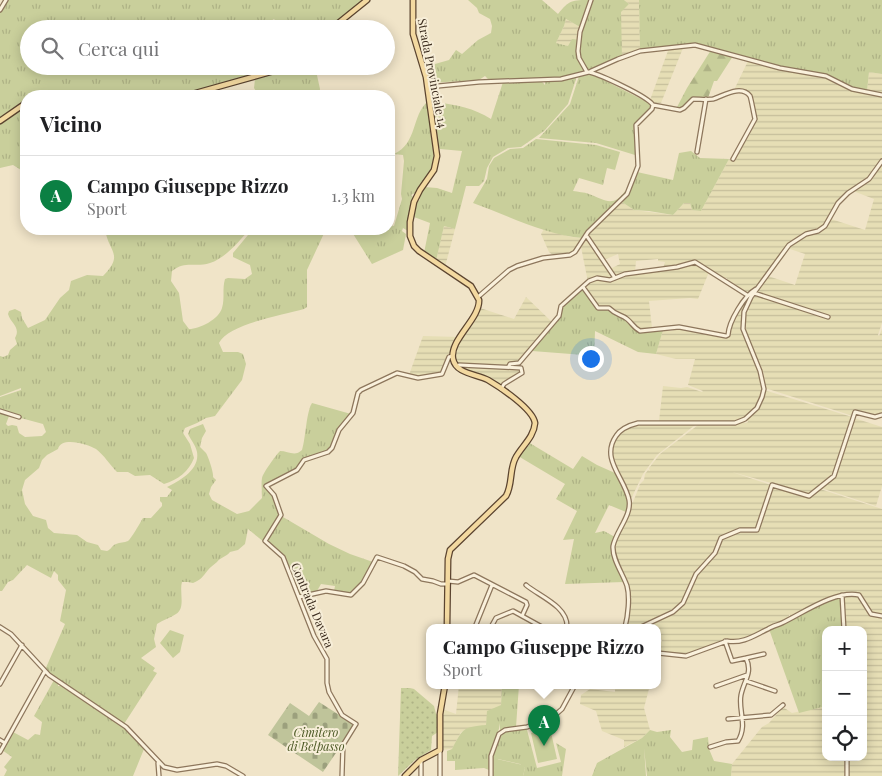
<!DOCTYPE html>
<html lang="it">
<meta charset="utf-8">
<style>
:root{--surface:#fff;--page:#f2f2f2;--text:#202124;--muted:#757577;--line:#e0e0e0;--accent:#0b8043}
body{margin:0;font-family:"Playfair Display",serif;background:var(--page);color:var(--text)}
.controls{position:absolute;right:15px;bottom:15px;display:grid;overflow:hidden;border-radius:10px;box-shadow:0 2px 12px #0003}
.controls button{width:45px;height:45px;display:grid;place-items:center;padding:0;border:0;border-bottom:1px solid var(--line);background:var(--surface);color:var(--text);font:25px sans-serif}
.you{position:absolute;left:590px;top:358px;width:18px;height:18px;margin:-12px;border:4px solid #fff;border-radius:50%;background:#1a73e8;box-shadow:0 0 0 8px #1a73e833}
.badge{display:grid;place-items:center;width:32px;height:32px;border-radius:50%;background:var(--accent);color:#fff;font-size:16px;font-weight:700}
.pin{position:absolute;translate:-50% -41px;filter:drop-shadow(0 1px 2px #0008)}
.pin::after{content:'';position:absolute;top:26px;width:18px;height:15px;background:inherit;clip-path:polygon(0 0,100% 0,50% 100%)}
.popup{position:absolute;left:426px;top:624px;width:235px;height:65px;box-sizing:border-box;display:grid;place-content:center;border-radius:10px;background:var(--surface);filter:drop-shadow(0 1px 4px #0005);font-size:16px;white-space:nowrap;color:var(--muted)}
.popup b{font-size:19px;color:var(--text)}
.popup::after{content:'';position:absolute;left:50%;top:100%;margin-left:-10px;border:10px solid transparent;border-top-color:var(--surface)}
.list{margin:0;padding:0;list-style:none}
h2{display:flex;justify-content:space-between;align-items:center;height:65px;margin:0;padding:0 20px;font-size:21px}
h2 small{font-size:16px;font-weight:400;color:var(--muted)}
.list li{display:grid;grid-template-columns:32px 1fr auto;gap:15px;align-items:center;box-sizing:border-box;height:80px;padding:0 20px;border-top:1px solid var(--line)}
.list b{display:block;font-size:19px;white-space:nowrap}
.list p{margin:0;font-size:16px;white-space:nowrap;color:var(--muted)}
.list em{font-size:16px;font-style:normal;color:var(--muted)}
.icon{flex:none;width:28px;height:28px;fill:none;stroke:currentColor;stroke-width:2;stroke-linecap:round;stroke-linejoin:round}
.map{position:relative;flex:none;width:882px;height:776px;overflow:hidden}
.search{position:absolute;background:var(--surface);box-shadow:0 2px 12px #0003;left:20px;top:20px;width:375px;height:55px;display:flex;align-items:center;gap:12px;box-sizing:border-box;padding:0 18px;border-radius:28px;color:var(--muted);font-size:19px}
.panel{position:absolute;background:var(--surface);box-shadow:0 2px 12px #0003;left:20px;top:90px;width:375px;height:145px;border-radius:20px}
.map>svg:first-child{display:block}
.farmland{fill:url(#farmland-rules)}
.grass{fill:url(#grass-tufts)}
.forest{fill:url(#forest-firs)}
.cemetery{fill:url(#cemetery-stones)}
.park{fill:url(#park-dots)}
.garden{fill:#c9cf9b}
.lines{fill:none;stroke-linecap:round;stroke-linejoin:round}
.minor-casing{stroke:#8d765c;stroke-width:5.5}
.major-casing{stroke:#5b4430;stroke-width:7}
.minor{stroke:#faf1dc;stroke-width:3}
.major{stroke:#f3d9a0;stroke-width:4.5}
.labels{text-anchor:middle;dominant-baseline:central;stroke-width:4;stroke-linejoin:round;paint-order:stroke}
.street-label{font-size:12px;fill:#3d2e20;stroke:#f7eed8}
.park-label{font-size:12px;font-style:italic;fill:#4d5a26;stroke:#f7eed8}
</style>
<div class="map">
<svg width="882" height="776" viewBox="0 0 882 776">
<defs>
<pattern id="farmland-rules" width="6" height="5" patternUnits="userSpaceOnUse" patternTransform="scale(1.25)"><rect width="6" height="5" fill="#e6deb5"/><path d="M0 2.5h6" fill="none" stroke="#c6bf9b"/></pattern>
<pattern id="grass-tufts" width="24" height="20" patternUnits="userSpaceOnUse" patternTransform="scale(1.25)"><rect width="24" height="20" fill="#c9cf9b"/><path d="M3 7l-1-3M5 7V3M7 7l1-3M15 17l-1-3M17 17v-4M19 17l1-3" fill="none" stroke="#aeb285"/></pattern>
<pattern id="forest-firs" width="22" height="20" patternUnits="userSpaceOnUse" patternTransform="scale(1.25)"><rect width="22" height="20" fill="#c9cf9b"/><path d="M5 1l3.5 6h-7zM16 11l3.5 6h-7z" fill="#aeb285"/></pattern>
<pattern id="cemetery-stones" width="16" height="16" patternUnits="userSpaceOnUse" patternTransform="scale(1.25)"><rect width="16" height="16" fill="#bfc49a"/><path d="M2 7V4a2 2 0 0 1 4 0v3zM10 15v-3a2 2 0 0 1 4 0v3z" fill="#9ca07d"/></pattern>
<pattern id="park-dots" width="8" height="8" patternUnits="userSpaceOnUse" patternTransform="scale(1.25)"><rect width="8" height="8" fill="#c9cf9b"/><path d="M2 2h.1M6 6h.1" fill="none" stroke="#aeb285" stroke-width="1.8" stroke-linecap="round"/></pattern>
</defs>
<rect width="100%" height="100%" fill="#f0e4c8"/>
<path class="farmland" d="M624,0H639L640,50L630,52L622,56L620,12L629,4Z
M566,19L580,27L579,40L568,46L556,43L564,26Z
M669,48H683L661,103L655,104L650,100Z
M748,61L816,75V77L818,76L825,77L849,89L882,95V158L875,168H873L874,169L868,178L848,191L836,203L823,226L806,233L788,245L756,288L747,293L727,279V278H725L708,269L695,260L663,268L665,262L658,261V259L636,261L635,272L615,276L610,269L620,264L618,254L604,260L588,234L594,227L622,202L634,210L673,215L684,203H690L692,210L701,211L729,159L733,161L749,136L757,118L754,111L751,95L741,90H734Z
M869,72L882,74V94L867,91Z
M882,163V323L878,335L879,336L882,329V413L875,416L855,410L853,416L765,388L764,374L745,331L746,326H744L746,311L749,312L747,307L754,295L829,319L830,317L824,314L823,315L757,292L768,276L795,285L805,254L787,248L805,235L821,232L831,219L865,230L874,199L853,191L873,178Z
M444,226L455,229L445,267L436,261Z
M544,229L571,237L583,238L575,251L569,254L561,256L560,254L554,256L549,252L541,234Z
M587,238L612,276L611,278L597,277L588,282L581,247Z
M695,263L709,272L698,299L690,298L649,301L652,328L640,330L628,318L599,307L586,288L590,282L599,279L612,280L626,275L678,268Z
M753,292L744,312V337L759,369L762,387V392L757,406L744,418L735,422L659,421L663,386L681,388L687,387L702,392L703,391L688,385L695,359H676L656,354L663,330L671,331L679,328L722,338L728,337L731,325L749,295Z
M526,297L552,322L540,337H538L539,338L518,362L509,363L507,365L491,364H468L467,363L466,364H456L454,356L457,346L480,308L514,319Z
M423,336L460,337L446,359L442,373L421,377L409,375Z
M458,366L500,369L501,367H518L522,372L499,386L497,382Z
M764,390L852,417L833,475L809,495L778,485L732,472L771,485L756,529L744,528L720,537L714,553L698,570L683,601L678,606L639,627H626L629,614L630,599L632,597H630L629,583H627L614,550L620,533L622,532L620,531L625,523L631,503L633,502L639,487H640L639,485L644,480L645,474L648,470L650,471L649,468L660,454L698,425L729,426L743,422L746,423L748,422L747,419L762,403Z
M854,418L882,427V486L876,506L821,488L833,478L844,450Z
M644,424L695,425L657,455L643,474L631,499L615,465L614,458H612V447L616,438L623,430L630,426Z
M773,486L809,497L820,489L882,509V615H874L858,594H841L810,605L790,618V614L787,619L782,622L773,624L750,638L732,641L687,655L658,652V646L662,641L658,631V627H645L674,613L685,603L694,584L696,575L710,561L722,538L742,531L758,530L763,518L765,517L763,516Z
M857,595L872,617L873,616L882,617V776H849L847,757H863V630H845L844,596Z
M459,685H502L501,705L488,713L486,725L461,732L452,749L441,750L442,709L456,714Z
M615,685H650L644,708L650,730L642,738L624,747V740L602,731L596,711L580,704L581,695L590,689L615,692Z
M826,706V757H846L845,765H846L847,776H731L732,764L762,727L769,723L783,707L792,713Z"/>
<path class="grass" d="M7,0H365L329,29H282L274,19L259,29H29V66H249L246,68L249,76L180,96H26V102L0,120V12Z
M468,0H542L558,14C569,0 572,0 590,0L580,27L566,19L564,26L556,43L568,46L572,39L579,40L577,49L585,71C559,83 516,79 488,79L485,76L479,80L429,83L428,75L435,64L449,60L456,50L462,54L478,40L491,33L492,26L490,19L479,13L477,8Z
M593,0H624L629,4L621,12L622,56L590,70L587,69C584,64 581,60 580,55C577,43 586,10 593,0Z
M639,0H882V74L869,72L867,91L853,88L825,75L775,65L695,44L640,50Z
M287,66H315L320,89L319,96H259L254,88L255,79C267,75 277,74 287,66Z
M590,73L651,104L652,108L634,125L636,152L635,155L596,143L539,138L570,104L579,76Z
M575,77L576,79L568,104L544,131L521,147L508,148L493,157L487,168L484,181L479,186H466L455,229L444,226L436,261L424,253L430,223L414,217L417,201L420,200L418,197L424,187L437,188L452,193L462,151L440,149L438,146L433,110L434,106L432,105L430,89L431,88L432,96L437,102C456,105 474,108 491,119L503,82L520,83L522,82H542L545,85V82Z
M428,101L436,155L434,166L426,179L415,193L411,195L413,197L408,231L403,228L402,231L406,234L403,250L372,264L350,229H389V225L394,226L402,199L401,194L404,161L403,155L394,154C418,143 411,116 428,101Z
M26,105V173L13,165L0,168V122Z
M536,139L596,145L620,152L615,170L607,168L603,185L579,178L573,191C578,192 584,192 589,194C605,200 613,208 625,191L627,192C616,210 595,220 583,238C545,235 509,216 473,203L487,179L489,166L494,158L510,149L523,148Z
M691,151L700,158L729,159L701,211L692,210L690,203H684L673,215L649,211L634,210L622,202L628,195L637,172L673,180L679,153Z
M105,229H250C239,241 226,258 210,263C195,268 186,260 172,271L171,281L179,293L183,321L189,329C200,329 219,319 222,308C225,298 222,289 225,279L228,278L245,279L252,274L250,265L233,257V253L253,229H326L307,270V307L304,309C283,315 228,324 219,343L223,352H238L243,354L246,364L242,380L215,416L206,418L197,423L185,428L183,433L190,444L194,458C189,471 178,480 164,484L150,475L135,476L128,472H117C110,465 104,455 96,449C88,444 61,436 58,449L47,455L42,460L39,468L25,480L22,490L25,504L33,516L46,520L48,528L54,533L77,535L87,542L98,545L101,550L107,551C112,549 111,546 116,544C120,542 124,543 128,541C131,539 140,523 143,518H151L162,506V503L160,501V497H167L172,490L167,487C179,481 200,470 197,452C196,446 191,440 188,434L190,429L203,424L206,431L202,438L200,447C202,449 204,451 206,453C208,456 214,473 213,477L216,480L211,487L209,494L212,500L237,514L249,511L262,498C262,491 261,484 262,478C263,473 276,455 280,451C288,451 295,457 302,450C306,437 306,413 312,403L351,414L342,424L330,450L306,458L296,470L285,474L266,485L267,490L273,495L281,515L264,542L248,529L245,544L238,550L230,552C226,557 221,557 217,562C214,565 210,567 208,570C203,576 201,580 193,583L188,582H182C179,592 186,608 176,614C170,618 163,620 157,624L154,639L156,647L141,658L155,668L153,671L157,673L124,724L51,676L45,670L65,624L60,621L66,590L58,580V575L54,571L51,578L27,565L13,580L8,582L2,591H0V412L9,416L6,424L8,426L12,425L17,426L19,433L25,437L42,436L46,432L43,424L6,414L0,410V397L21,390V388L0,396V356L3,357L8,355L10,350L17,344L15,338C21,327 11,324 8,314L9,311L15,309L21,312L22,318L28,328L45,320L60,298L69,290L71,281L87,275L103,276C125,254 108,252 105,229Z
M583,288L598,309H609L616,316L627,319L635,330L640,332L663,330L656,354L638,352L595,331L594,360L584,355L532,351L559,318L562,307Z
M528,442L573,469L582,456L597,465L615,473C622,485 631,497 626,512L609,505L595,533L604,531L615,537L612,553L624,582L565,584L574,539L563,540L577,511L556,499L565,484L518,456L525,447L529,446Z
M283,517L329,544L350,554L373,562L363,581L351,594L334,591L335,586L321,584L317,591L299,596L283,557L267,543V538Z
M841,596L843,630H826V706L799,713L769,629L774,628L811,608Z
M170,630L184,635L180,652L173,658L160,643Z
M54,680L58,684V686H61L124,727L144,749L133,776H4L7,770L4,767L12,757L2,750L13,732L28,740L35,734L40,735L42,722L34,716Z
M502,685H519L516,727L500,731V723C498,739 489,749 489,770L484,768L455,770V761H447V751L452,749C463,728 463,727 486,725L487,711L501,705Z
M524,729L527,730L537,768L561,762L556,743L566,749L562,776H523L525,768L520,764L498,759L493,776H492C493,764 490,737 504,732C510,730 518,730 524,729Z
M650,730L657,732L671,730L670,737L682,752L692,750L693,740L708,737L709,749L714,761L732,764L731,776H647L644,748L646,776H592L597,763L642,738Z"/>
<path class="forest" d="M711,50L733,56L717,81H714L708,98H692L684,108L676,109L687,88Z"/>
<path class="cemetery" d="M319,702L355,725L323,772L268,735L290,703L309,716Z"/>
<path class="park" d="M401,688H410L414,689L434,706L436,714L438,715V732L432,736L431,750L415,760L398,776Z"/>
<path class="garden" d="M550,728L557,759L538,763L531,733Z
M497,759L523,765L525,768L523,776H493Z"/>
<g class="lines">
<g class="minor-casing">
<path id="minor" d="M0,10L6,0
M591,71L618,59L640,51L695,45L780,68L826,76L852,89L882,95
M587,72L579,58L578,51L580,32L591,0
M428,87L479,82L561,79L589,72C601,75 647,96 653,105L652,109L636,125L638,166L627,194L588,232L575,252L570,255L543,258L517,266L509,270L478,297
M653,105L680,110L684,108L693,99C700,99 707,100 713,99C723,96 741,84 750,96C751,98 754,115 755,119L733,159
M697,152L706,99
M586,235L615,278
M583,287L598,308H609C617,316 621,314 627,319C632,323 634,328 640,331L679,327L726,336L728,335C729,321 744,296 756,289
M754,293L828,317
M459,365L521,368L522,373L504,384L501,389
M509,366L510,364L519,363L559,316L561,306L589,281L597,278L610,280L625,274L677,267L695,262L747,295
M0,411L19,417
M448,581L458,582L474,575L526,602L527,605L522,616
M526,585C539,596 567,606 567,626L570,627
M842,595L844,630
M299,597L326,591L351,595L363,583L377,557L404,566L415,572L422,579L433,581L441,584H448
M0,627L11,634L49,675L126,727L164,767L177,770L217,764L226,766L243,776
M475,627L492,585
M491,627L496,618L513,611L542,627
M625,627C628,616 630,597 627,586C623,574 612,559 613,546C616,531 632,515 629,500C625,478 600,459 616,436C621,428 630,425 638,423H735L745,419L757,408L762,397L764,389L760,371L743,329L744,312L751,297L789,245L806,234L818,231L825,226L838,203L848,193L869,179L882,161
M641,627L673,612L683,603L696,574L715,553L721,538L740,530H757L772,485L809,496L834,476L855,412L875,417L882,415
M658,653L686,656L727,641C743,644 755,635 768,629C772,626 778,625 782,623C803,613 835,590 859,595L871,614L882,616
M746,658L764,654
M746,681L775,691
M0,684L22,645
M716,686L747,675
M728,719L771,715L783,705
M0,740L5,743
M710,747L726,742L738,741C748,725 738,710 741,695C744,680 753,673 746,658L732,661L725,641
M0,752L45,671
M847,757V776
M421,760V776
M158,763L159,776
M342,776L343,745L356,724L342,715L329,692L327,683V659L314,636L283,557L265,541L281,515L274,495L266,486L297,470L304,460L328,452L332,448L339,430L353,413L358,393L361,390L397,373L418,378L442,374L449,357L452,356
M440,776V750
M491,776V756L499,734L505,730L527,727L554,716L562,709L575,685"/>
</g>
<g class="major-casing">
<path id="major" d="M413,0V34L426,77L437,156L434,170L420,190L414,202L410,222V236L414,246L419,251L471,286L479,300C480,319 449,340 453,359C456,374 477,374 488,380C500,387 533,409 535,423C534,437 522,446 516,457C509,469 513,484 506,496L450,550L448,559L447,627
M331,29L367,0
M185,96L274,71L284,66
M0,121L26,103
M405,776L421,760L440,750V714L445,685"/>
</g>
<use href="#minor" class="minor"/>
<use href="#major" class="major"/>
</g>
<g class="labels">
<g class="street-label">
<text transform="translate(433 73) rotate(79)">Strada Provinciale 14</text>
<text transform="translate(313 605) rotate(67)">Contrada Davara</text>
</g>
<g class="park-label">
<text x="316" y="732">Cimitero<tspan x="316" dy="14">di Belpasso</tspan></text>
</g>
</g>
</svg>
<div class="controls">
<button>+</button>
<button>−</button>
<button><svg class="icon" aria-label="locate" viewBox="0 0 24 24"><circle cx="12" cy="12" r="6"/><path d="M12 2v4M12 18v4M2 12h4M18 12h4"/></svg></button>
</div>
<div class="you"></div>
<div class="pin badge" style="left:544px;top:746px">A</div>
<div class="popup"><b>Campo Giuseppe Rizzo</b>Sport</div>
<div class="search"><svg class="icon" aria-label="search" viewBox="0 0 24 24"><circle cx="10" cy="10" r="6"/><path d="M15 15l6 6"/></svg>Cerca qui</div>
<section class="panel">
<h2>Vicino<small></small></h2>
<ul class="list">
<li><span class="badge">A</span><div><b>Campo Giuseppe Rizzo</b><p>Sport</p></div><em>1.3 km</em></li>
</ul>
</section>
</div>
